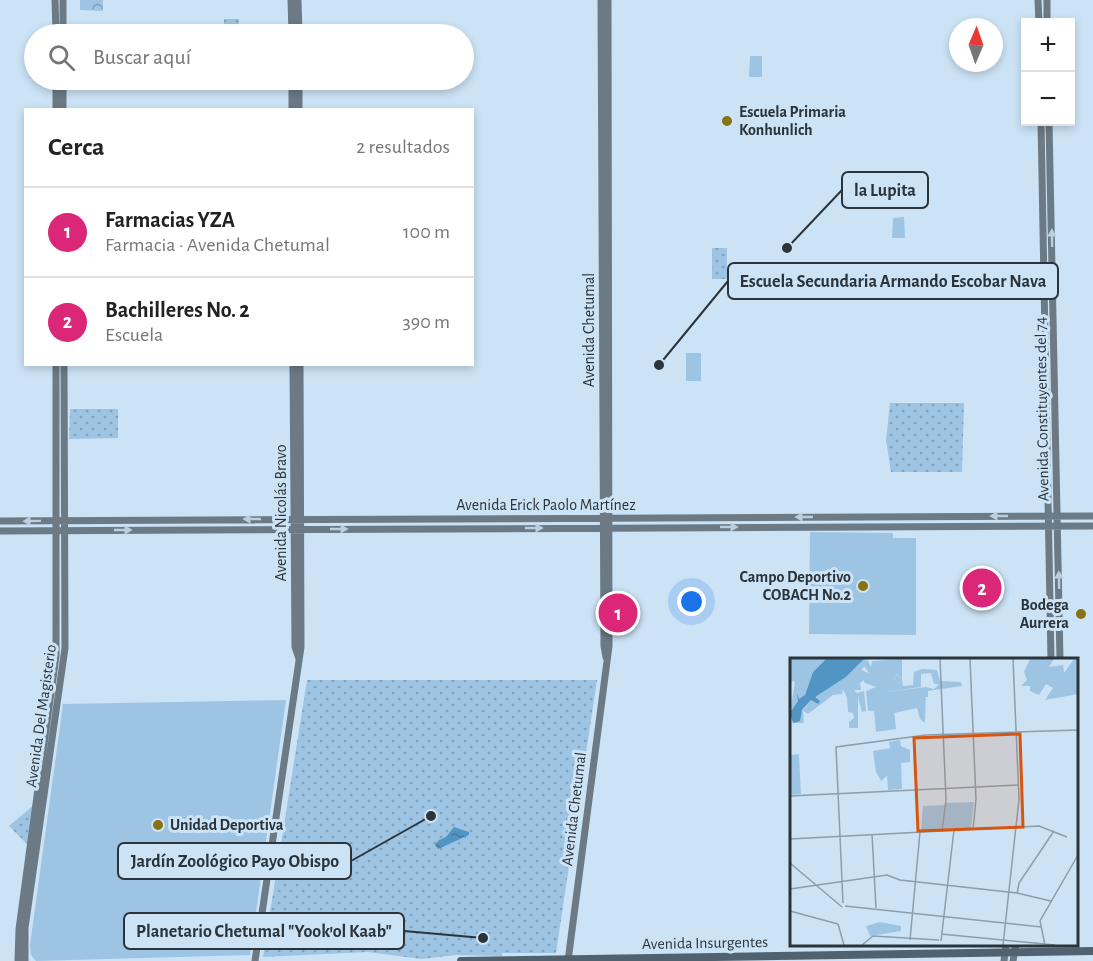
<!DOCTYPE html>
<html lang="es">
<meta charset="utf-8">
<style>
:root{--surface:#fff;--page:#f2f2f2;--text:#222;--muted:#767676;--line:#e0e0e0;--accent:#db2777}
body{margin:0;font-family:"Alegreya Sans",sans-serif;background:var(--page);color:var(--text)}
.controls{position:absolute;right:18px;top:18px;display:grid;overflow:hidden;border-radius:0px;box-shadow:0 3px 9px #0003}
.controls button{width:54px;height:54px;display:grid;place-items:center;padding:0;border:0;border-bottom:2px solid var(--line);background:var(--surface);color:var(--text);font:30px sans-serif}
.compass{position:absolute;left:949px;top:18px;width:54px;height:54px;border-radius:50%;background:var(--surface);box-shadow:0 3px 9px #0003;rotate:2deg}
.you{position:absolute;left:692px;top:602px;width:21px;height:21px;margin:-15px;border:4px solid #fff;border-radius:50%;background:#1a73e8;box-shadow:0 0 0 9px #1a73e833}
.badge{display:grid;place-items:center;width:39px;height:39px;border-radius:50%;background:var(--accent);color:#fff;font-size:20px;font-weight:700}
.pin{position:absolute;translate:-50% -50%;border:3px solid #fff;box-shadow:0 2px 6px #0006}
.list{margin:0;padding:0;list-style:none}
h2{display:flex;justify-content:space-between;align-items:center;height:78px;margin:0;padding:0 24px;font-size:26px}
h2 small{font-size:20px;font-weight:400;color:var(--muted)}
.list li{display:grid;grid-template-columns:39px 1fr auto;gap:18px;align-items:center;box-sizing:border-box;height:90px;padding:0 24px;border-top:2px solid var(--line)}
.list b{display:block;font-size:22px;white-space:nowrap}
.list p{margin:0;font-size:20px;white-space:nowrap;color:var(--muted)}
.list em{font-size:20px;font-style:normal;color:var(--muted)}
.icon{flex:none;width:33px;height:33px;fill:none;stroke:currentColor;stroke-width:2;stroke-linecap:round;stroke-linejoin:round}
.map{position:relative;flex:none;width:1093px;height:961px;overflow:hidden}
.search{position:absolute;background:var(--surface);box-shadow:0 3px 9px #0003;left:24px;top:24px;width:450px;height:66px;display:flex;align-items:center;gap:15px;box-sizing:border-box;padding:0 21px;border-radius:33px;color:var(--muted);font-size:22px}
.panel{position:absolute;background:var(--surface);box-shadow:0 3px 9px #0003;left:24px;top:108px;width:450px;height:258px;border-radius:0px}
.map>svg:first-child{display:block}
.forest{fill:url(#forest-crowns)}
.park{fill:url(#park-dots)}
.pitch{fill:#9dc5e3}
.water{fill:url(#water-ripples)}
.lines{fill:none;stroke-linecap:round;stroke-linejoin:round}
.secondary{stroke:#6b7a85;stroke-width:7}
.primary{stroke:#50626f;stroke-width:8}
.oneway{fill:#b9cedf}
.poi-dot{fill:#887214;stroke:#cce3f6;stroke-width:2}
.labels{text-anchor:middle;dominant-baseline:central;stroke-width:6;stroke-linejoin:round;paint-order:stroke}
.poi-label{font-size:16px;font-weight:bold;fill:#2b343b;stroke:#cce3f6;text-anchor:start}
.street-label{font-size:16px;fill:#2b343b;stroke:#cce3f6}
.inset-road{fill:none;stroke:#8c9dab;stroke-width:1.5}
.view{fill:#d55511;fill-opacity:0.15;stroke:#d55511;stroke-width:3}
.inset-edge{fill:none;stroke:#2b343b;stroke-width:3}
.leader{fill:none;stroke:#2b343b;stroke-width:2}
.callout-dot{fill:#2b343b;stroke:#cce3f6;stroke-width:2}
.callout{fill:#cce3f6;stroke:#2b343b;stroke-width:2}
.callout-label{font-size:18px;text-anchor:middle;font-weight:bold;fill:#2b343b}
</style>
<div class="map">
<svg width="1093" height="961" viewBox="0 0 1093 961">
<defs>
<pattern id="forest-crowns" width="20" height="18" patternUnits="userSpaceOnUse" patternTransform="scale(1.5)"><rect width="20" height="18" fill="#9dc5e3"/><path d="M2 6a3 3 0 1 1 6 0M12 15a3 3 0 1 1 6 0" fill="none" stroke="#80a1b9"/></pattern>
<pattern id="park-dots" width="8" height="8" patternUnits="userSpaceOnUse" patternTransform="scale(1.5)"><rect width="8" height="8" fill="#9dc5e3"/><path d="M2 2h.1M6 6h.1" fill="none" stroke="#80a1b9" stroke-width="1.8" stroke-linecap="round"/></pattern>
<pattern id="water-ripples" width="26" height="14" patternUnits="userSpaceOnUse" patternTransform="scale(1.5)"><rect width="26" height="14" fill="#5294c4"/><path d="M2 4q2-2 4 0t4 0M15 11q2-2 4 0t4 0" fill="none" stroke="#447aa0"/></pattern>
</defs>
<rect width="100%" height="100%" fill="#cce3f6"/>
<path class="forest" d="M80,0H103V11L80,10Z"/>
<path class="park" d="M224,19H239V34H224Z
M712,248H727V279H712Z
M890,403H964L962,472H891L886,440Z
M70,409H118V438L69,439Z
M307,680H597L556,953H502V956L456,955L421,959L368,952L263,957Z
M34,805L28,845L9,826Z"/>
<path class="pitch" d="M750,56H762V77H749Z
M904,217L905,238H892L893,218Z
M686,353H701V381H686Z
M810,532L893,533V538H916V635L809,634Z
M286,700L250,955L36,961L31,955L30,945L63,704Z"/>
<path class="water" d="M454,827L469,832V835L438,849L435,845L439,840C448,837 447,835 454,827Z"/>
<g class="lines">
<path class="secondary" d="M55,0L56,34
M63,0V34
M291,0L292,34
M298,0L299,34
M601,0L604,646L606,657
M1038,0L1039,22
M1047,0V22
M56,80V110
M63,80V110
M292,80V110
M299,80V110
M1041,122L1051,660
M1049,122L1060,660
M293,364L295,647L299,659
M0,521L1093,516
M0,531L1093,526
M18,961L19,929L56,656V364
M25,961V928L65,648L64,364
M255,961L301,647L300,364
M568,961L609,646L608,0
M1004,961L1006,944
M1013,961L1016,944"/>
<path class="primary" d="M461,961L1093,951"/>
</g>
<defs><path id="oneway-solid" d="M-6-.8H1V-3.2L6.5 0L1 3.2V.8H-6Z" transform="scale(1.5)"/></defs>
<g class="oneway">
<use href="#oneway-solid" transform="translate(1052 238) rotate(-91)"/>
<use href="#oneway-solid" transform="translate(999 516) rotate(180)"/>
<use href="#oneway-solid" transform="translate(804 517) rotate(180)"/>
<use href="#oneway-solid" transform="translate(252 519) rotate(180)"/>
<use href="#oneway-solid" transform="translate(32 521) rotate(179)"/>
<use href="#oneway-solid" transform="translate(729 527)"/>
<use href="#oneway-solid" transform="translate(534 528)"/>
<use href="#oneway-solid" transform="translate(339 529)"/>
<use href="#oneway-solid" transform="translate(123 530)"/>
<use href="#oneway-solid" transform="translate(1059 580) rotate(-91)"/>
</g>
<g class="poi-dot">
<circle cx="727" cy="121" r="6"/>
<circle cx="863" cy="586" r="6"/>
<circle cx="1081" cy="614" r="6"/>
<circle cx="158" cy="825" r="6"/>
</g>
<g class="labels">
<g class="poi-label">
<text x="739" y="112">Escuela Primaria<tspan x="739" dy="18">Konhunlich</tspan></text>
<text x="851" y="577" text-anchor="end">Campo Deportivo<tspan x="851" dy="18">COBACH No.2</tspan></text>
<text x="1069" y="605" text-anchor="end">Bodega<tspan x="1069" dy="18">Aurrera</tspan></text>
<text x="170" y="825">Unidad Deportiva</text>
</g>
<g class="street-label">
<text transform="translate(589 330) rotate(-90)">Avenida Chetumal</text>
<text transform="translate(1042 409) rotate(-91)">Avenida Constituyentes del 74</text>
<text x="546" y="505">Avenida Erick Paolo Martínez</text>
<text transform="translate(281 513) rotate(-90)">Avenida Nicolás Bravo</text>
<text transform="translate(41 716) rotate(-82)">Avenida Del Magisterio</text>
<text transform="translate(574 809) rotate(-83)">Avenida Chetumal</text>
<text transform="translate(705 943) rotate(-1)">Avenida Insurgentes</text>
</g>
</g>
<g transform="translate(790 658)">
<rect width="288" height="288" fill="#cce3f6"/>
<path d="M132,11L147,12L150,23L171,24L172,28L138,33V39H134L136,29L144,31L149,26H144L141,15L131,16V29L98,34L110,31L112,25L104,24L105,16L112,21L113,28L123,27L124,14Z" fill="#9dc5e3"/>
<path d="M0,1H36L23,14L15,37L0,55L5,24L1,23ZM77,1L81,9L82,3L112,1V21L106,16L104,20V24L112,25L110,31L98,34L136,29L135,65L130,61L127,50L104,55V52L78,53L76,33L86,29L75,25L71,18V12L79,15L74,8ZM240,1H264L259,9L273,7L274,15L284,1H288V36L255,42L263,30L256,26L249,37L240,33V28H231L237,22L234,14ZM64,32L67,35L74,33L76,53L72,54L68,39V70H59V64L64,60L63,55L58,54L57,40ZM110,82L111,88L120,92V104L111,105L112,131L98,132L97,118L91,123L86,114L83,93L100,90L99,84ZM9,96L11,136L0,137V97Z" fill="#9dc5e3"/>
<path d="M74,1L77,4L71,13L75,21L70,25L71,32H64V37L57,40L53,31L52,36L43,37L18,56L13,53L14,65H3L21,42L27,45L24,39L56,19Z" fill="#9dc5e3"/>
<path d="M84,51L104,52L106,71L86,74Z" fill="#9dc5e3"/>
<path d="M184,144L181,170L153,172L156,145Z" fill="#9dc5e3"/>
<path d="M155,147L152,172H131L133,148ZM90,264L111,268V273L80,278L76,268Z" fill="#9dc5e3"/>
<path d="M36,1H74L56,19L25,39L30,43L28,46L21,42L12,52L10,63L3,65L0,55L8,43L7,35L9,41L15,37L23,14Z" fill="#5294c4"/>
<path class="inset-road" d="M150,1L156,142L152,174M180,1L186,141L183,172M0,138L228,127M82,176L86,250M0,181L249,168L277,179M0,205L52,249M0,231L97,217L110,222L227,235L261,243M227,236L229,225L264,173M53,245L46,89L136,77L288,72M55,248L251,269M0,253L48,266M48,266L54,287M151,276L265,287M120,282L130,174M151,283L164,172M72,287L83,278L149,282M213,287L229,141L223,1M255,287L250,263L288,197"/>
<path class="view" d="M230,76L233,169L128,173L124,80Z"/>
<rect width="288" height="288" class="inset-edge"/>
</g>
<path class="leader" d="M787 248L842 190M659 365L728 281M431 816L351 861M483 938L404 931"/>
<g class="callout-dot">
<circle cx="787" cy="248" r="6"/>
<circle cx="659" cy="365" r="6"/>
<circle cx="431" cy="816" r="6"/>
<circle cx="483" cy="938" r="6"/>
</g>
<g class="callout">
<rect x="842" y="172" width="86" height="36" rx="6"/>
<rect x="728" y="263" width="330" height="36" rx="6"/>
<rect x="118" y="843" width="233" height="36" rx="6"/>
<rect x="124" y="913" width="280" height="36" rx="6"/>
</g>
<g class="callout-label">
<text x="885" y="196">la Lupita</text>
<text x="893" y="287">Escuela Secundaria Armando Escobar Nava</text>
<text x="235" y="867">Jardín Zoológico Payo Obispo</text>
<text x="264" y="937">Planetario Chetumal "Yook'ol Kaab"</text>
</g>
</svg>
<div class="controls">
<button>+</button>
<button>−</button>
</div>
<svg class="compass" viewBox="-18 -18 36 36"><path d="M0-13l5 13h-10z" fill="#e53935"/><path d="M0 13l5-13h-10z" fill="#767676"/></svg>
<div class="you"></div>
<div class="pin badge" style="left:618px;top:613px">1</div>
<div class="pin badge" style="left:982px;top:588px">2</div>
<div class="search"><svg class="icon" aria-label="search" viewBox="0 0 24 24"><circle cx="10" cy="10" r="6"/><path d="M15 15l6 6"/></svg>Buscar aquí</div>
<section class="panel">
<h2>Cerca<small>2 resultados</small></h2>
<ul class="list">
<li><span class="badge">1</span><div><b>Farmacias YZA</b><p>Farmacia · Avenida Chetumal</p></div><em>100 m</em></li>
<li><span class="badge">2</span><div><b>Bachilleres No. 2</b><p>Escuela</p></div><em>390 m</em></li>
</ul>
</section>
</div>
